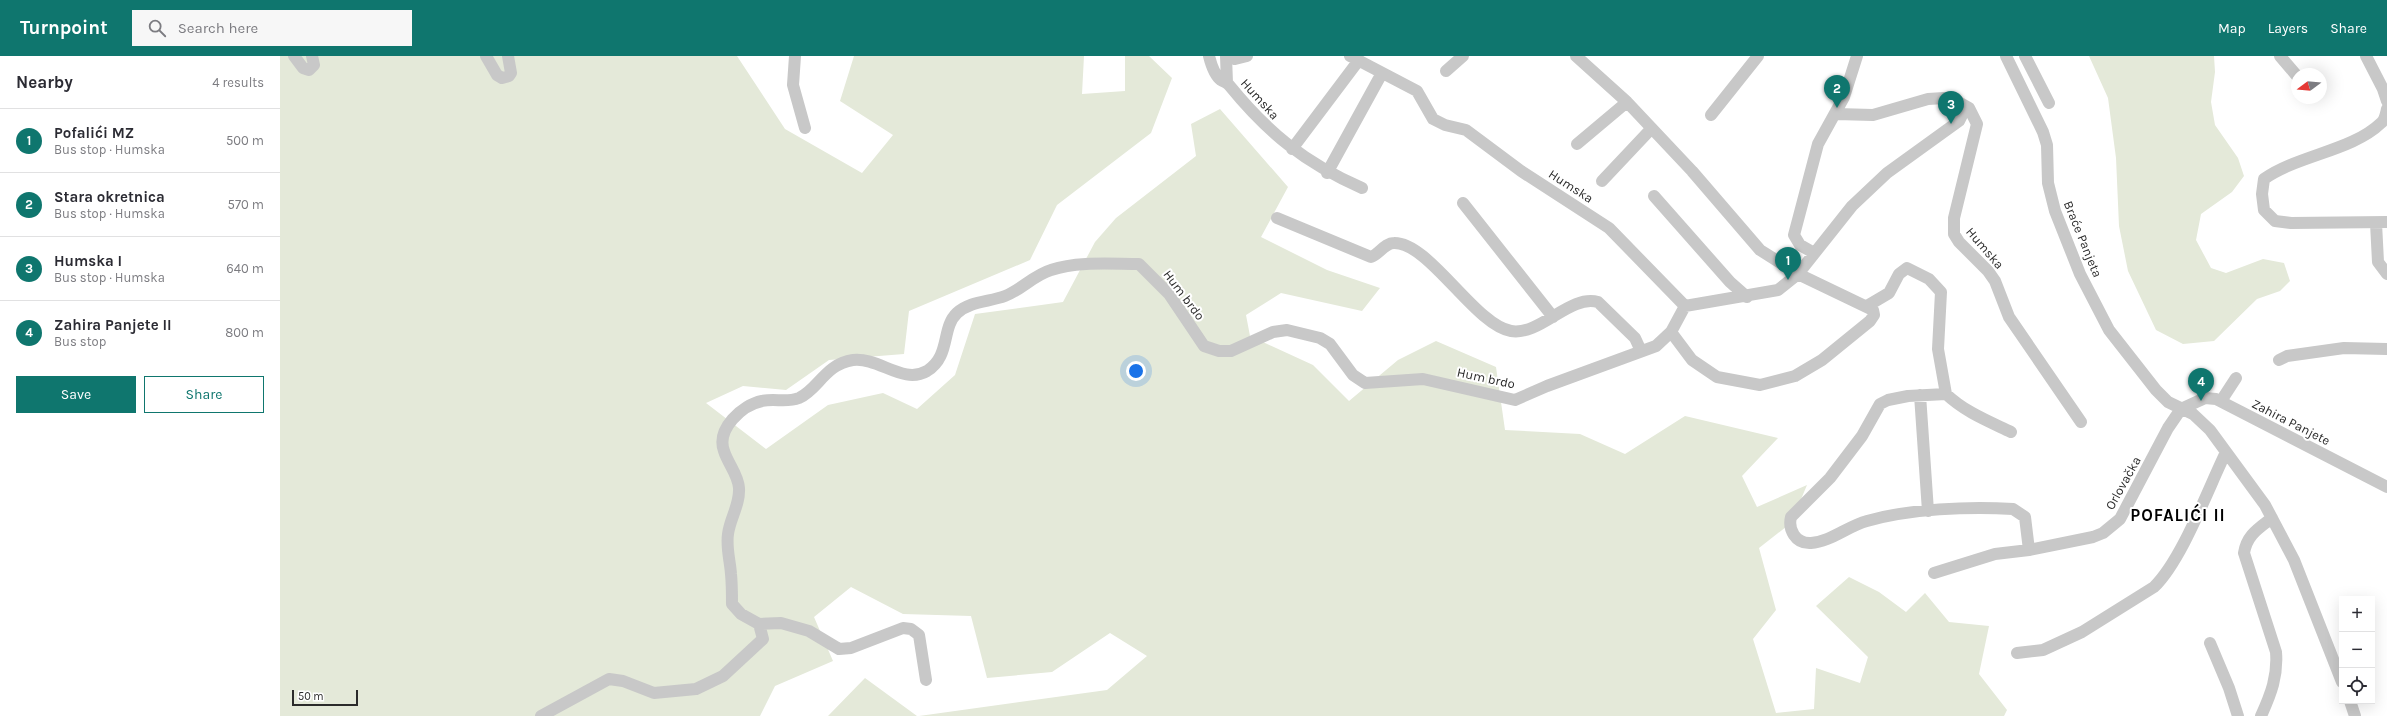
<!DOCTYPE html>
<meta charset="utf-8">
<style>
:root{--surface:#fff;--page:#f7f7f7;--text:#2b2b33;--muted:#7c7c81;--line:#e1e1e2;--accent:#0f766e}
body{margin:0;font-family:Karla,sans-serif;background:var(--page);color:var(--text)}
.controls{position:absolute;right:12px;bottom:12px;display:grid;overflow:hidden;border-radius:0px;box-shadow:0 4px 16px #0002}
.controls button{width:36px;height:36px;display:grid;place-items:center;padding:0;border:0;border-bottom:1px solid var(--line);background:var(--surface);color:var(--text);font:20px sans-serif}
.compass{position:absolute;left:2011px;top:12px;width:36px;height:36px;border-radius:50%;background:var(--surface);box-shadow:0 4px 16px #0002;rotate:254deg}
.scale{position:absolute;left:12px;bottom:10px;width:66px;box-sizing:border-box;padding-left:4px;border:2px solid #2b2b2b;border-top:0;font-size:11px;line-height:14px;white-space:nowrap;color:#2b2b2b;-webkit-text-stroke:3px #fff;paint-order:stroke}
.you{position:absolute;left:856px;top:315px;width:14px;height:14px;margin:-10px;border:3px solid #fff;border-radius:50%;background:#1a73e8;box-shadow:0 0 0 6px #1a73e833}
.badge{display:grid;place-items:center;width:26px;height:26px;border-radius:50%;background:var(--accent);color:#fff;font-size:13px;font-weight:700}
.pin{position:absolute;translate:-50% -33px;filter:drop-shadow(0 1px 2px #0008)}
.pin::after{content:'';position:absolute;top:21px;width:14px;height:12px;background:inherit;clip-path:polygon(0 0,100% 0,50% 100%)}
.list{margin:0;padding:0;list-style:none}
h2{display:flex;justify-content:space-between;align-items:center;height:52px;margin:0;padding:0 16px;font-size:17px}
h2 small{font-size:13px;font-weight:400;color:var(--muted)}
.list li{display:grid;grid-template-columns:26px 1fr auto;gap:12px;align-items:center;box-sizing:border-box;height:64px;padding:0 16px;border-top:1px solid var(--line)}
.list b{display:block;font-size:15px;white-space:nowrap}
.list p{margin:0;font-size:13px;white-space:nowrap;color:var(--muted)}
.list em{font-size:13px;font-style:normal;color:var(--muted)}
.actions{display:flex;gap:8px;padding:12px 16px}
.actions a{flex:1;padding:9px 0;border:1px solid var(--accent);border-radius:0px;text-align:center;font-size:14px;color:var(--accent)}
.actions .main{background:var(--accent);color:#fff}
.icon{flex:none;width:22px;height:22px;fill:none;stroke:currentColor;stroke-width:2;stroke-linecap:round;stroke-linejoin:round}
.map{position:relative;flex:none;width:2107px;height:660px;overflow:hidden}
header{display:flex;align-items:center;gap:24px;box-sizing:border-box;height:56px;padding:0 20px;background:var(--accent);color:#fff}
header strong{font-size:19px}
nav{display:flex;gap:22px;margin-inline-start:auto;font-size:14px}
.search{width:280px;height:36px;background:var(--page);display:flex;align-items:center;gap:10px;box-sizing:border-box;padding:0 14px;border-radius:0px;color:var(--muted);font-size:15px}
main{display:flex}
aside{flex:1;background:var(--surface)}
.map>svg:first-child{display:block}
.green{fill:#e4e9d9}
.lines{fill:none;stroke-linecap:round;stroke-linejoin:round}
.minor{stroke:#c8c8c8;stroke-width:12}
.labels{text-anchor:middle;dominant-baseline:central;stroke-width:4;stroke-linejoin:round;paint-order:stroke}
.street-label{font-size:13px;fill:#2b2b2b;stroke:#fff}
.district-label{font-size:17px;font-weight:bold;letter-spacing:1px;fill:#000;stroke:#fff}
</style>
<header>
<strong>Turnpoint</strong>
<div class="search"><svg class="icon" aria-label="search" viewBox="0 0 24 24"><circle cx="10" cy="10" r="6"/><path d="M15 15l6 6"/></svg>Search here</div>
<nav><a>Map</a><a>Layers</a><a>Share</a></nav>
</header>
<main>
<aside>
<h2>Nearby<small>4 results</small></h2>
<ul class="list">
<li><span class="badge">1</span><div><b>Pofalići MZ</b><p>Bus stop · Humska</p></div><em>500 m</em></li>
<li><span class="badge">2</span><div><b>Stara okretnica</b><p>Bus stop · Humska</p></div><em>570 m</em></li>
<li><span class="badge">3</span><div><b>Humska I</b><p>Bus stop · Humska</p></div><em>640 m</em></li>
<li><span class="badge">4</span><div><b>Zahira Panjete II</b><p>Bus stop</p></div><em>800 m</em></li>
</ul>
<div class="actions"><a class="main">Save</a><a>Share</a></div>
</aside>
<div class="map">
<svg width="2107" height="660" viewBox="0 0 2107 660">
<rect width="100%" height="100%" fill="#fff"/>
<path class="green" d="M0,0H457L505,73L582,117L613,79L560,45L574,0H804L802,38L845,35V0H869L892,22L871,77L777,149L750,204L629,255L624,298L549,304L506,334L463,330L426,347L486,393L548,349L603,337L637,353L675,319L695,258L783,246L815,186L836,162L916,100L911,68L940,53L1008,131L981,181L1047,214L1100,232L1082,255L1001,237L966,259L970,280L1033,309L1069,345L1118,304L1156,285L1216,311L1225,374L1300,378L1345,398L1405,360L1498,382L1462,420L1477,451L1527,429L1511,467L1479,492L1496,554L1473,583L1496,657L1534,653L1536,612L1580,627L1588,601L1536,550L1569,521L1599,536L1626,556L1645,537L1669,566L1709,570L1699,618L1727,654L1724,660H639L827,634L867,600L830,577L772,616L707,622L691,560L623,558L571,531L534,561L553,605L495,630L480,660H0Z
M1809,0H1934L1935,16L1931,46L1935,69L1958,102L1964,120L1952,136L1921,158L1916,184L1931,212L1946,217L1983,203L2004,207L2010,225L2000,235L1977,243L1934,285L1903,288L1876,274L1848,215L1839,170L1836,102L1828,42Z
M585,622L637,660H548Z"/>
<g class="lines">
<path class="minor" d="M14,0L23,12L29,14L34,9L32,0
M206,0L217,19L222,22L229,20L231,17L228,0
M515,0L513,29L525,72
M929,0C931,8 934,19 941,24C944,26 946,26 949,29C988,77 1025,107 1082,132
M946,0L947,27
M1070,0L1137,35L1153,63L1165,69L1186,74L1241,115L1329,172L1405,250L1498,234L1518,218L1572,150L1607,117L1679,65L1683,57L1678,47
M1296,0L1347,46L1412,115L1480,194L1518,218L1593,254L1594,259L1590,265L1542,304L1515,320L1480,329L1437,321L1412,304L1391,276
M1726,0L1763,76L1767,89L1768,127L1775,155L1800,218L1829,274L1876,334L1888,346L1913,358L1930,374L1985,449L2014,504L2062,626
M1745,0L1769,47
M2000,0L2017,20
M2086,0L2103,33L2107,45
M955,3L967,0
M1166,15L1183,0
M2107,53C2106,57 2105,64 2101,67C2072,95 2018,99 1984,123L1982,138L1984,154L1995,165L2011,167L2107,166
M1556,58L1593,59L1648,43L1664,42L1673,43L1689,52L1697,68L1674,162V178L1679,186L1708,215L1715,225L1729,261L1801,366
M1431,59L1478,0
M1297,88L1347,46
M1012,93L1079,4
M1047,117L1102,17
M1322,125L1371,73
M1374,140L1450,226L1467,241
M1183,147L1273,261
M997,162L1091,201C1099,198 1105,187 1114,187C1149,186 1195,269 1231,275C1260,280 1290,238 1318,246L1355,282L1361,295
M2096,167L2098,206L2107,218
M1534,197L1520,189L1514,179L1538,88L1564,41L1577,0
M1587,250L1609,237L1619,218L1627,212L1649,223L1661,236L1658,293L1666,338
M1999,304L2007,300L2064,292L2107,293
M1640,339L1648,455
M1941,345L1956,322
M1731,376C1708,365 1685,356 1666,338L1628,340L1608,344L1600,348L1582,380L1550,422L1511,461C1508,473 1515,488 1531,487C1550,486 1568,470 1587,465C1629,453 1689,450 1733,453L1745,461L1749,494
M1654,517L1715,498L1749,494L1813,481L1823,477L1840,463L1888,372L1901,353L1925,342L1936,343L2107,431
M479,568L501,567L529,575L559,593L571,592L623,572L631,573L639,579L646,624
M1930,587L1949,632L1958,660
M1737,597L1763,594L1802,576L1874,531C1902,504 1928,433 1946,396
M2070,645L2075,660
M261,660L329,623L343,625L374,637L416,633L443,620L483,583L479,568L461,558L452,548C452,538 452,528 451,518C450,504 446,492 448,478C450,462 460,449 459,432C458,418 448,408 444,395C436,373 462,349 482,345C495,342 506,347 519,342C538,334 545,308 573,304C599,301 623,329 647,315C671,300 661,272 677,257C690,245 709,246 725,240C741,234 754,219 771,214C798,205 831,208 859,208L889,238L924,290L939,295H951L993,276L1007,274L1040,282L1050,288L1073,319L1085,327L1143,323L1235,344L1267,330L1376,290L1391,276L1405,250
M1981,660C1991,638 1998,620 1996,596L1964,497C1967,479 1978,473 1992,462"/>
</g>
<g class="labels">
<g class="street-label">
<text transform="translate(980 43) rotate(48)">Humska</text>
<text transform="translate(1291 130) rotate(33)">Humska</text>
<text transform="translate(1803 183) rotate(68)">Braće Panjeta</text>
<text transform="translate(1705 192) rotate(49)">Humska</text>
<text transform="translate(904 239) rotate(53)">Hum brdo</text>
<text transform="translate(1206 322) rotate(12)">Hum brdo</text>
<text transform="translate(2011 366) rotate(27)">Zahira Panjete</text>
<text transform="translate(1843 427) rotate(-61)">Orlovačka</text>
</g>
<g class="district-label">
<text x="1898" y="459">POFALIĆI II</text>
</g>
</g>
</svg>
<div class="controls">
<button>+</button>
<button>−</button>
<button><svg class="icon" aria-label="locate" viewBox="0 0 24 24"><circle cx="12" cy="12" r="6"/><path d="M12 2v4M12 18v4M2 12h4M18 12h4"/></svg></button>
</div>
<svg class="compass" viewBox="-18 -18 36 36"><path d="M0-13l5 13h-10z" fill="#e53935"/><path d="M0 13l5-13h-10z" fill="#7c7c81"/></svg>
<div class="scale">50 m</div>
<div class="you"></div>
<div class="pin badge" style="left:1508px;top:224px">1</div>
<div class="pin badge" style="left:1557px;top:52px">2</div>
<div class="pin badge" style="left:1671px;top:68px">3</div>
<div class="pin badge" style="left:1921px;top:345px">4</div>
</div>
</main>
